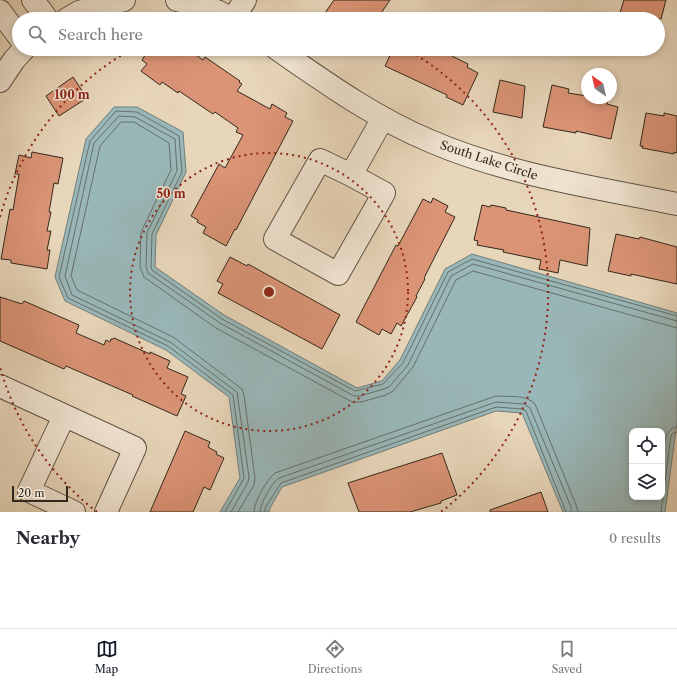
<!DOCTYPE html>
<style>
:root{--surface:#fff;--page:#f2f2f3;--text:#2b2b33;--muted:#7c7c81;--line:#e1e1e2;--accent:#111827}
body{margin:0;font-family:"Libre Caslon Text",serif;background:var(--page);color:var(--text)}
.controls{position:absolute;right:12px;bottom:12px;display:grid;overflow:hidden;border-radius:8px;box-shadow:0 2px 6px #0003}
.controls button{width:36px;height:36px;display:grid;place-items:center;padding:0;border:0;border-bottom:1px solid var(--line);background:var(--surface);color:var(--text);font:20px sans-serif}
.compass{position:absolute;left:581px;top:68px;width:36px;height:36px;border-radius:50%;background:var(--surface);box-shadow:0 2px 6px #0003;rotate:326deg}
.scale{position:absolute;left:12px;bottom:10px;width:56px;box-sizing:border-box;padding-left:4px;border:2px solid #33281c;border-top:0;font-size:11px;line-height:14px;white-space:nowrap;color:#33281c;-webkit-text-stroke:3px #f0e4d2;paint-order:stroke}
.list{margin:0;padding:0;list-style:none}
h2{display:flex;justify-content:space-between;align-items:center;height:52px;margin:0;padding:0 16px;font-size:17px}
h2 small{font-size:13px;font-weight:400;color:var(--muted)}
.icon{flex:none;width:22px;height:22px;fill:none;stroke:currentColor;stroke-width:2;stroke-linecap:round;stroke-linejoin:round}
.map{position:relative;flex:none;width:677px;height:512px;overflow:hidden}
.search{position:absolute;background:var(--surface);box-shadow:0 2px 6px #0003;left:12px;right:12px;top:12px;height:44px;display:flex;align-items:center;gap:10px;box-sizing:border-box;padding:0 14px;border-radius:22px;color:var(--muted);font-size:15px}
.sheet{height:116px;background:var(--surface)}
nav{display:flex;justify-content:space-around;align-items:center;box-sizing:border-box;height:56px;border-top:1px solid var(--line);background:var(--surface);font-size:11px;color:var(--muted)}
nav a{display:grid;justify-items:center;gap:2px}
nav .on{color:var(--accent)}
.map>svg:first-child{display:block}
.water{fill:#99b7b8;stroke:#707e7a;fill-rule:evenodd}
.lines{fill:none;stroke-linecap:round;stroke-linejoin:round}
.shore{stroke:#66706a;stroke-width:1}
.building{fill:#db9476;stroke:#33281c}
.minor-casing{stroke:#605444;stroke-width:24}
.minor{stroke:#f0e4d2;stroke-width:22}
.ring{fill:none;stroke:#8f2418;stroke-width:2;stroke-dasharray:2 4}
.labels{text-anchor:middle;dominant-baseline:central;stroke-width:3;stroke-linejoin:round;paint-order:stroke}
.street-label{font-size:12px;fill:#33281c;stroke:#f0e4d2}
.centre{fill:#8f2418;stroke:#f0e4d2;stroke-width:2}
.ring-label{font-size:12px;text-anchor:middle;font-weight:bold;fill:#8f2418;stroke:#f0e4d2;stroke-width:3;stroke-linejoin:round;paint-order:stroke}
</style>
<div class="map">
<svg width="677" height="512" viewBox="0 0 677 512">
<rect width="100%" height="100%" fill="#e8d6ba"/>
<filter id="stains"><feTurbulence type="fractalNoise" baseFrequency=".005" numOctaves="4"/><feColorMatrix values="0 0 0 0 .2 0 0 0 0 .09 0 0 0 0 .02 0 0 0 .5 -.17"/></filter>
<radialGradient id="worn" r=".72"><stop offset=".6" stop-color="#630" stop-opacity="0"/><stop offset="1" stop-color="#630" stop-opacity=".3"/></radialGradient>
<path class="water" d="M114,107H137L183,132L186,172L156,235L155,267L224,315L357,388L382,381L400,360L445,269L472,254L677,313V422L665,512H563L522,413L496,411L282,487L269,510L270,512H220L240,478L229,397L166,350L65,301L55,277L86,139ZM632,431H662V497H632Z"/>
<g class="lines">
<path class="shore" d="M662,465C664,453 662,428 677,427
M225,512L244,478L233,395L168,346L68,298L59,277L90,141L116,111L137,112L179,136L182,172L152,234L151,267L152,270L222,319L355,391L383,384L403,363L448,272L472,259L677,316
M231,512L248,482L249,477L237,392L170,342L72,295L65,276L94,143L119,116L135,117L175,139L177,171L147,233L146,267L148,273L220,323L354,396H360L384,389L389,387L408,365L451,276L473,264L677,321
M238,512L254,485L255,478L244,395L242,389L173,337L77,290L71,276L100,146L121,122H134L169,143L171,170L141,232L140,267L144,277L216,328L352,402H361L386,395L393,391L413,367L456,280L473,271L677,328
M254,512C254,502 267,479 275,473L496,396C508,397 526,394 535,404L576,505L578,512
M260,512C260,504 272,482 279,478L496,402L524,404L530,408L571,507V512
M265,512V508L281,483L496,407L522,409L526,411L566,512
M661,512L671,436L673,433L677,432"/>
</g>
<path class="building" d="M334,0H390L377,19H334L325,13Z
M624,0H666L661,19H618Z
M149,49H188L203,60L205,57L240,81L239,82L242,84L237,91L270,109L272,104L287,113L285,117L293,121L236,230L235,229L226,246L203,233L206,227L197,222L198,220L191,216L219,164L225,168L243,135L236,132L238,128L215,112L213,114L179,91L178,93L162,82L160,85L141,71L147,64L142,60Z
M393,49H443L453,54L452,56L468,64L467,67L478,73L463,105L446,97L447,95L385,66Z
M73,77L87,98L59,116L46,96Z
M500,80L525,86L522,118L493,112Z
M552,85L569,89L568,93L587,96V98H598L608,100L607,104L618,107L611,139L576,131V133L543,127Z
M646,113L664,116V113L677,116V153L674,152V154L642,148L643,146H640Z
M32,152L63,158L58,184L54,183L49,212H51L47,231H51L47,250H50L47,269L11,263V260L1,259L10,209L13,210L19,174H15L19,155L31,158Z
M433,198L448,206L445,212L455,217L424,278L425,279L416,296L417,297L401,326L397,323L391,334L382,329L379,335L356,322L396,245L398,246L423,199L431,203Z
M482,205L490,207L491,205L506,208V210L590,228L587,266L560,260L558,273L539,269L541,260L503,252L504,250L477,245L478,241L474,240Z
M616,234L639,239L640,237L677,247V284L631,274V276L608,271Z
M230,257L247,266L248,264L340,315L322,349L218,293L223,284L217,281Z
M0,297L22,304L24,301L79,325L76,333L104,345L106,340L110,342L111,339H113L114,338L150,354V352L170,361L167,368L188,377L181,394L186,396L177,416L132,396L133,395L66,366L64,369L0,341Z
M185,431L210,442L208,447L217,452L216,454L224,458L210,490L204,487L193,512H150Z
M442,453L457,495L441,501V503L410,512H359L348,483Z
M541,492L548,512H490V510Z"/>
<g class="lines">
<g class="minor-casing">
<path id="minor" d="M33,0L47,19
M177,0L217,11L232,19
M0,11L19,37
M67,19L79,12L124,0
M233,19L245,0
M277,49C326,83 375,118 430,141C509,175 594,187 677,204
M0,81L14,60L24,49
M351,175L384,193L338,274L275,239L320,160L351,175L383,118
M0,386L135,448L106,512
M64,416L29,491L74,512"/>
</g>
<use href="#minor" class="minor"/>
</g>
<g class="ring">
<circle cx="269" cy="292" r="139"/>
<path d="M97 512A279 279 0 0 1 0 367M0 217A279 279 0 0 1 132 49M213 19A279 279 0 0 1 325 19M406 49A279 279 0 0 1 441 512"/>
</g>
<g class="labels">
<g class="street-label">
<text transform="translate(489 160) rotate(18)">South Lake Circle</text>
</g>
</g>
<circle cx="269" cy="292" r="6" class="centre"/>
<g class="ring-label">
<text x="72" y="99">100 m</text>
<text x="171" y="198">50 m</text>
</g>
<rect width="100%" height="100%" filter="url(#stains)"/>
<rect width="100%" height="100%" fill="url(#worn)"/>
</svg>
<div class="controls">
<button><svg class="icon" aria-label="locate" viewBox="0 0 24 24"><circle cx="12" cy="12" r="6"/><path d="M12 2v4M12 18v4M2 12h4M18 12h4"/></svg></button>
<button><svg class="icon" aria-label="layers" viewBox="0 0 24 24"><path d="M12 4l9 5-9 5-9-5zM3 14l9 5 9-5"/></svg></button>
</div>
<svg class="compass" viewBox="-18 -18 36 36"><path d="M0-13l5 13h-10z" fill="#e53935"/><path d="M0 13l5-13h-10z" fill="#7c7c81"/></svg>
<div class="scale">20 m</div>
<div class="search"><svg class="icon" aria-label="search" viewBox="0 0 24 24"><circle cx="10" cy="10" r="6"/><path d="M15 15l6 6"/></svg>Search here</div>
</div>
<section class="sheet">
<h2>Nearby<small>0 results</small></h2>
<ul class="list">
</ul>
</section>
<nav>
<a class="on"><svg class="icon" aria-label="map" viewBox="0 0 24 24"><path d="M3 6l6-2 6 2 6-2v14l-6 2-6-2-6 2zM9 4v14M15 6v14"/></svg>Map</a>
<a><svg class="icon" aria-label="directions" viewBox="0 0 24 24"><path d="M12 3l9 9-9 9-9-9zM9 14v-3h6M13 9l2 2-2 2"/></svg>Directions</a>
<a><svg class="icon" aria-label="saved" viewBox="0 0 24 24"><path d="M7 4h10v16l-5-4-5 4z"/></svg>Saved</a>
</nav>
